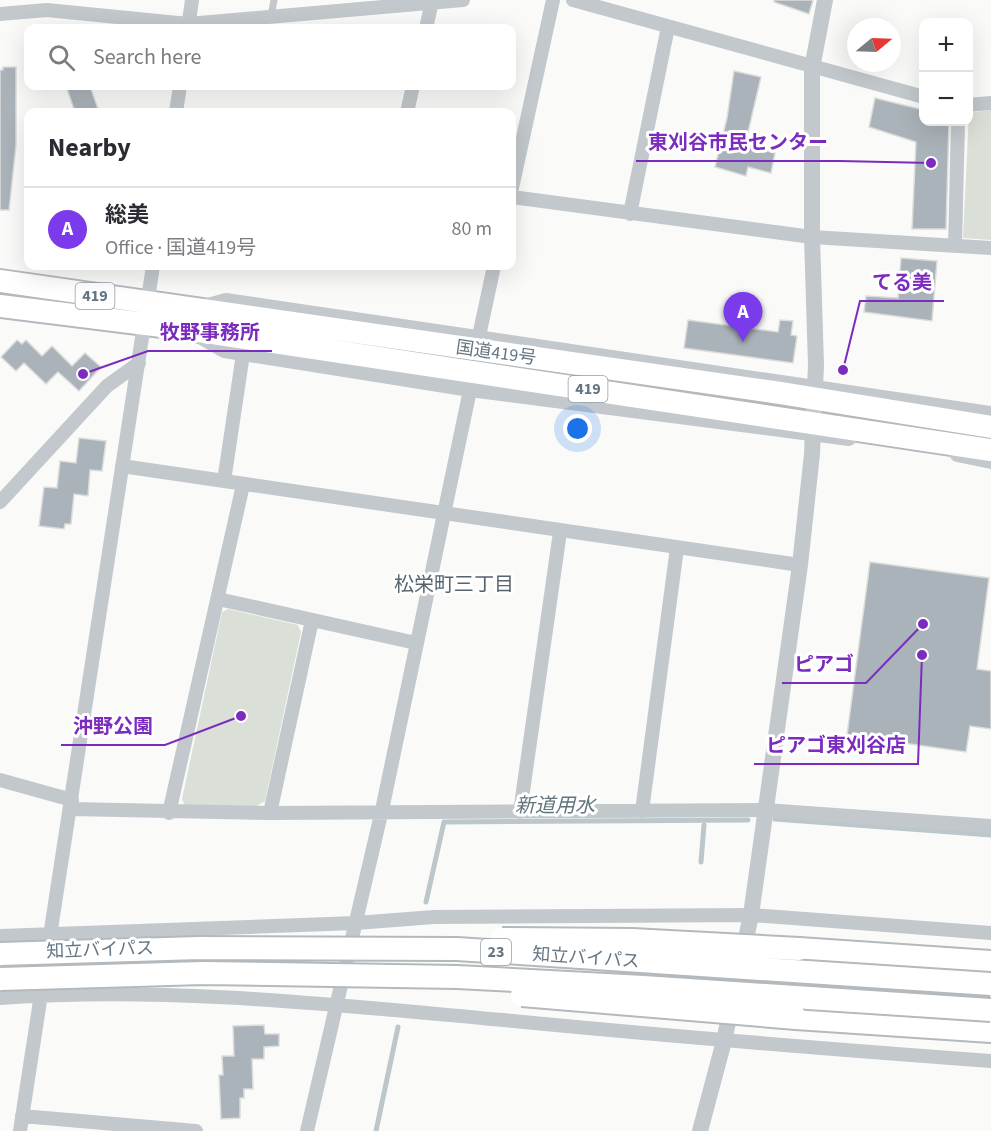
<!DOCTYPE html>
<meta charset="utf-8">
<style>
:root{--surface:#fff;--page:#f7f7f7;--text:#2b2b33;--muted:#7c7c81;--line:#e1e1e2;--accent:#7c3aed}
body{margin:0;font-family:"Source Sans 3","Noto Sans JP",sans-serif;background:var(--page);color:var(--text)}
.controls{position:absolute;right:18px;top:18px;display:grid;overflow:hidden;border-radius:12px;box-shadow:0 6px 24px #0002}
.controls button{width:54px;height:54px;display:grid;place-items:center;padding:0;border:0;border-bottom:2px solid var(--line);background:var(--surface);color:var(--text);font:30px sans-serif}
.compass{position:absolute;left:847px;top:18px;width:54px;height:54px;border-radius:50%;background:var(--surface);box-shadow:0 6px 24px #0002;rotate:71deg}
.you{position:absolute;left:578px;top:429px;width:21px;height:21px;margin:-15px;border:4px solid #fff;border-radius:50%;background:#1a73e8;box-shadow:0 0 0 9px #1a73e833}
.badge{display:grid;place-items:center;width:39px;height:39px;border-radius:50%;background:var(--accent);color:#fff;font-size:20px;font-weight:700}
.pin{position:absolute;translate:-50% -50px;filter:drop-shadow(0 2px 3px #0008)}
.pin::after{content:'';position:absolute;top:32px;width:21px;height:18px;background:inherit;clip-path:polygon(0 0,100% 0,50% 100%)}
.list{margin:0;padding:0;list-style:none}
h2{display:flex;justify-content:space-between;align-items:center;height:78px;margin:0;padding:0 24px;font-size:26px}
h2 small{font-size:20px;font-weight:400;color:var(--muted)}
.list li{display:grid;grid-template-columns:39px 1fr auto;gap:18px;align-items:center;box-sizing:border-box;height:84px;padding:0 24px;border-top:2px solid var(--line)}
.list b{display:block;font-size:22px;white-space:nowrap}
.list p{margin:0;font-size:20px;white-space:nowrap;color:var(--muted)}
.list em{font-size:20px;font-style:normal;color:var(--muted)}
.icon{flex:none;width:33px;height:33px;fill:none;stroke:currentColor;stroke-width:2;stroke-linecap:round;stroke-linejoin:round}
.map{position:relative;flex:none;width:991px;height:1131px;overflow:hidden}
.search{position:absolute;background:var(--surface);box-shadow:0 6px 24px #0002;left:24px;top:24px;width:492px;height:66px;display:flex;align-items:center;gap:15px;box-sizing:border-box;padding:0 21px;border-radius:12px;color:var(--muted);font-size:22px}
.panel{position:absolute;background:var(--surface);box-shadow:0 6px 24px #0002;left:24px;top:108px;width:492px;height:162px;border-radius:12px}
.map>svg:first-child{display:block}
.green{fill:#dadfd7}
.lines{fill:none;stroke-linecap:round;stroke-linejoin:round}
.stream{stroke:#bbc7cb;stroke-width:5}
.building{fill:#aab3b9;stroke:#dcdcda;stroke-width:1.5}
.trunk-casing{stroke:#b4b9bd;stroke-width:26}
.service{stroke:#c3c8cc;stroke-width:7}
.minor{stroke:#c3c8cc;stroke-width:14}
.tertiary{stroke:#c3c8cc;stroke-width:16}
.trunk{stroke:#fff;stroke-width:22}
.trunk-bridge-casing{stroke:#b4b9bd;stroke-width:26;stroke-linecap:butt}
.trunk-bridge{stroke:#fff;stroke-width:22}
.labels{text-anchor:middle;dominant-baseline:central;stroke-width:6;stroke-linejoin:round;paint-order:stroke}
.shield{fill:#fff;stroke:#939fa8;stroke-width:1.5}
.shield-label{font-size:16px;font-weight:bold;fill:#657683}
.street-label{font-size:18px;fill:#657683;stroke:#fff}
.neighbourhood-label{font-size:20px;fill:#57646e;stroke:#fff}
.water-label{font-size:20px;font-style:italic;fill:#60757c;stroke:#fff}
.leader{fill:none;stroke:#7b2cbf;stroke-width:2}
.callout-dot{fill:#7b2cbf;stroke:#fff;stroke-width:2}
.callout-label{font-size:20px;text-anchor:middle;font-weight:bold;fill:#7b2cbf;stroke:#fff;stroke-width:6;stroke-linejoin:round;paint-order:stroke}
</style>
<div class="map">
<svg width="991" height="1131" viewBox="0 0 991 1131">
<rect width="100%" height="100%" fill="#fafaf8"/>
<path class="green" d="M991,110V240L963,238L969,113Z
M228,609L298,625L301,632L265,801L257,806H185L182,799L222,612Z"/>
<g class="lines">
<path class="stream" d="M775,819L991,835
M701,862L704,825
M426,902L444,822L748,820
M376,1131L398,1027"/>
</g>
<path class="building" d="M774,0H813L809,14L774,2Z
M3,67H16V145L9,210H0V70H3Z
M734,71L761,77L745,145L775,153L771,173L748,167L746,176L715,167L727,118Z
M66,86H90L99,112H75Z
M875,98L924,110V122H949L946,229H912L916,142L869,127Z
M901,258L937,261L932,321L864,312L866,296L898,298Z
M688,320L778,332L780,320L793,321L791,335L797,336L793,363L684,348Z
M17,340L22,344L26,340L42,356L52,346L72,366L85,353L101,367L79,391L58,372L46,384L24,363L16,371L1,357Z
M79,438L106,441L102,471L90,470L88,496L74,494L71,524H65L64,529L39,526L44,487L57,488L60,461L76,463Z
M870,562L989,578L977,669L991,671V729L970,726L966,752L847,735Z
M264,1025L265,1034H279V1046L264,1047V1059H252L253,1089H244V1098H240V1118L221,1119L219,1075H223L222,1056H234L233,1026Z"/>
<g class="lines">
<g class="trunk-casing">
<path id="trunk" d="M0,281L774,392L991,427
M0,306L186,329L991,450
M799,949L991,962
M796,1018L991,1031"/>
</g>
<path class="service" d="M271,16L274,0"/>
<path class="minor" d="M573,0L924,97
M0,14L47,10L188,24L463,0
M188,28L192,0
M426,28L432,2
M968,105L991,103
M176,112L180,86
M407,112L413,86
M512,188L553,0
M512,197L812,237L991,248
M630,214L668,27
M955,246L958,122
M204,306L226,300L991,413
M198,336L224,351L470,390L849,439
M479,336L494,266
M957,455L991,462
M122,466L800,565
M224,481L243,354
M0,502L107,386L139,363
M218,599L416,643
M0,780L72,800
M70,809L270,813L765,810L991,826
M642,811L677,548
M520,812L560,532
M169,813L243,485
M270,813L312,620
M0,936L356,923L434,917L751,915L991,933
M0,998C168,986 336,1005 503,1020C666,1036 828,1049 991,1061
M22,1116L196,1131
M20,1131L153,266
M307,1131L382,810L470,390"/>
<path class="tertiary" d="M700,1131L724,1041L751,915L800,565L812,454L816,365L812,237V68L825,0"/>
<use href="#trunk" class="trunk"/>
<g class="trunk-bridge-casing">
<path id="trunk-bridge" d="M502,939L632,940L799,949
M0,954L199,948L457,949L991,984
M0,979L203,973L457,977L643,987L991,1010
M522,995L796,1018"/>
</g>
<use href="#trunk-bridge" class="trunk-bridge"/>
</g>
<g class="labels">
<g class="shield">
<rect x="75.5" y="283" width="39" height="26" rx="4.5"/>
<rect x="568.5" y="376" width="39" height="26" rx="4.5"/>
<rect x="481" y="939" width="30" height="26" rx="4.5"/>
</g>
<g class="shield-label">
<text x="95" y="296">419</text>
<text x="588" y="389">419</text>
<text x="496" y="952">23</text>
</g>
<g class="street-label">
<text transform="translate(496 353) rotate(8)">国道419号</text>
<text transform="translate(100 950) rotate(-2)">知立バイパス</text>
<text transform="translate(586 958) rotate(4)">知立バイパス</text>
</g>
<g class="neighbourhood-label">
<text x="454" y="585">松栄町三丁目</text>
</g>
<g class="water-label">
<text x="555" y="806">新道用水</text>
</g>
</g>
<path class="leader" d="M931 163L840 161H636M843 370L860 301H944M83 374L148 351H272M923 624L866 683H782M241 716L165 745H61M922 655L918 764H754"/>
<g class="callout-dot">
<circle cx="931" cy="163" r="6"/>
<circle cx="843" cy="370" r="6"/>
<circle cx="83" cy="374" r="6"/>
<circle cx="923" cy="624" r="6"/>
<circle cx="241" cy="716" r="6"/>
<circle cx="922" cy="655" r="6"/>
</g>
<g class="callout-label">
<text x="738" y="149">東刈谷市民センター</text>
<text x="902" y="289">てる美</text>
<text x="210" y="339">牧野事務所</text>
<text x="824" y="671">ピアゴ</text>
<text x="113" y="733">沖野公園</text>
<text x="836" y="752">ピアゴ東刈谷店</text>
</g>
</svg>
<div class="controls">
<button>+</button>
<button>−</button>
</div>
<svg class="compass" viewBox="-18 -18 36 36"><path d="M0-13l5 13h-10z" fill="#e53935"/><path d="M0 13l5-13h-10z" fill="#7c7c81"/></svg>
<div class="you"></div>
<div class="pin badge" style="left:743px;top:342px">A</div>
<div class="search"><svg class="icon" aria-label="search" viewBox="0 0 24 24"><circle cx="10" cy="10" r="6"/><path d="M15 15l6 6"/></svg>Search here</div>
<section class="panel">
<h2>Nearby<small></small></h2>
<ul class="list">
<li><span class="badge">A</span><div><b>総美</b><p>Office · 国道419号</p></div><em>80 m</em></li>
</ul>
</section>
</div>
